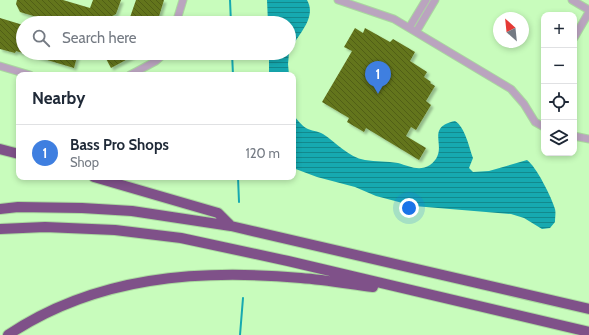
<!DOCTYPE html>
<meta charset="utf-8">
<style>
:root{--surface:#fff;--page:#f6f6f7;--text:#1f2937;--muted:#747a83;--line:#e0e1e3;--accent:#d93025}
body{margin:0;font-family:Cabin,sans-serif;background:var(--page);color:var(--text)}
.controls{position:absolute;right:12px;top:12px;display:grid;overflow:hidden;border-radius:8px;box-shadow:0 2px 6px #0003}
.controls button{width:36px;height:36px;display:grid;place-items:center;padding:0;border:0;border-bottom:1px solid var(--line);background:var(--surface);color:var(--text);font:20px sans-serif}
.compass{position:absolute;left:493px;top:12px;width:36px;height:36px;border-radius:50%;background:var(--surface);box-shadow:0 2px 6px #0003;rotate:333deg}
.you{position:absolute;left:409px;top:208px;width:14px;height:14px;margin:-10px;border:3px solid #fff;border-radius:50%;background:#1a73e8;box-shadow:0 0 0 6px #1a73e833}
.badge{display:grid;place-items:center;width:26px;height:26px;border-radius:50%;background:var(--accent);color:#fff;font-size:13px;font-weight:700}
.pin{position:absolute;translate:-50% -33px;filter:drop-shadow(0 1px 2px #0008)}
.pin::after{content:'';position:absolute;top:21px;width:14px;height:12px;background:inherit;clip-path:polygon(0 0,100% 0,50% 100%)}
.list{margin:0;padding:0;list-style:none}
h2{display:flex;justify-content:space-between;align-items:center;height:52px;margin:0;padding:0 16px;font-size:17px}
h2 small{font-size:13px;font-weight:400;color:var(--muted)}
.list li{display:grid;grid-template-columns:26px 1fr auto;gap:12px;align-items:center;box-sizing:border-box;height:56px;padding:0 16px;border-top:1px solid var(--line)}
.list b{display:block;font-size:15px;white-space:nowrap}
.list p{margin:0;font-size:13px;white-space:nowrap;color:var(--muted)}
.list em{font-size:13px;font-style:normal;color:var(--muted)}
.icon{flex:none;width:22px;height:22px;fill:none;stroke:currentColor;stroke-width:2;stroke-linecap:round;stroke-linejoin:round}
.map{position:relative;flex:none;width:589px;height:335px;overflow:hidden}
.search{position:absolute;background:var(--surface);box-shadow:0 2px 6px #0003;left:16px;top:16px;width:280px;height:44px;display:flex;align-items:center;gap:10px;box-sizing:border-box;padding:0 14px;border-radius:22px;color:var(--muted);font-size:15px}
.panel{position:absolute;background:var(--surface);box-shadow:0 2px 6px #0003;left:16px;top:72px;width:280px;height:108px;border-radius:8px}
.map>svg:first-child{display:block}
.water{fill:url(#water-rules)}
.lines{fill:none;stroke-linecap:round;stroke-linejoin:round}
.stream{stroke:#16a9b0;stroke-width:2}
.building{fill:url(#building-back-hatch);filter:url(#shadow)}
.minor-casing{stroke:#aad89f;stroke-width:9}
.highway-casing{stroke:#aad89f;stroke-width:12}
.minor{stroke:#baa4bf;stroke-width:7}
.highway{stroke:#7f5189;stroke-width:10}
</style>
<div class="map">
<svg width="589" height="335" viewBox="0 0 589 335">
<defs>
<pattern id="water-rules" width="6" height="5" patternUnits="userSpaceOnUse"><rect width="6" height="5" fill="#16a9b0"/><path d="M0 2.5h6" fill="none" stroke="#12898d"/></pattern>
<pattern id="building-back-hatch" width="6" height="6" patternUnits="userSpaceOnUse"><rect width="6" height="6" fill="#64741e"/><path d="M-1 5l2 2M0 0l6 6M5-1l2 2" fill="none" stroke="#515f18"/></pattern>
<filter id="shadow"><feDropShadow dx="2.5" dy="2.5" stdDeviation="1" flood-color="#0004"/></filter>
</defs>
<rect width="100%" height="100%" fill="#c8fcbc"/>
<path class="water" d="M267,0H307C318,19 295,37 289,53V23H268Z
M269,53H289L288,64L289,75H269Z
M293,115C297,119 301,125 306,128C311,131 318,131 323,134C337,143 348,157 365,160C376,162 387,161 398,163C409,166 419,172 430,165C452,149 422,128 455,121C465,127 469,147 473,158L469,168L473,172L489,171L527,160C536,166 552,198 555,209C556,213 555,217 555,222L550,228L542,229L524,218L511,214L414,206L376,196L355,187L317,177L293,168Z"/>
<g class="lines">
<path class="stream" d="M230,0L231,23
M232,53L233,75
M238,177L239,202
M240,335L243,298"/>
</g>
<path class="building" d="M17,0H63L90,8L93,0H121L116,14L100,23H57L20,12L16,4Z
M136,0H164L157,23H128Z
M0,18L23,25V53L16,51L15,53L0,49Z
M355,28L363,33L365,28L390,42L393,39L415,52L410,61L427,72L424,77L431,82L430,83L435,86L426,101L431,105L416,130L411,127L406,136L426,148L419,160L366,128L364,132L347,122L349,118L322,102L352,51L344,47Z
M27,53H78L74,68L27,54Z
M103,53H139L111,68Z"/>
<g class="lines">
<g class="minor-casing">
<path id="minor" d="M338,0L394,19L511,89L524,104L535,122L544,127
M572,0L589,10
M176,23L183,0
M409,28L426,0
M416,32L435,0
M574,38L589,12
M0,66L30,75
M130,75L156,61L165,53
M574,136L589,139"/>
</g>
<g class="highway-casing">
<path id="highway" d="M0,149L19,154
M94,177L218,213L231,226
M0,209L18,207L82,208L132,211L231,226L589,309
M0,229L45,227L115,230L181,238L288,261L589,332
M8,335C96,276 199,269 301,278C326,280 349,284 373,287"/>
</g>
<use href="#minor" class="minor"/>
<use href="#highway" class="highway"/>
</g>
</svg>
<div class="controls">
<button>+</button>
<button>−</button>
<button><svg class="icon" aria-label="locate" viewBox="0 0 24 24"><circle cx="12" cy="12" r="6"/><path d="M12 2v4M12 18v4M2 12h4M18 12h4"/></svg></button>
<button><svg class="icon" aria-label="layers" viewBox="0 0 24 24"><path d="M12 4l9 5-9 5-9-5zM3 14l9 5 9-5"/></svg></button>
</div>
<svg class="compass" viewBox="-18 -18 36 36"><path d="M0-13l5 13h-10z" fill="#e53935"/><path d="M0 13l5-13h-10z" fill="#747a83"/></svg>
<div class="you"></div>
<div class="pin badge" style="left:378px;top:94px;background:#3f7fe0">1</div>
<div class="search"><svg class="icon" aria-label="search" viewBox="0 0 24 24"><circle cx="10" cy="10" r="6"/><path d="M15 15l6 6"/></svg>Search here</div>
<section class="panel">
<h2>Nearby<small></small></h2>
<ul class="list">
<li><span class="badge" style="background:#3f7fe0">1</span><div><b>Bass Pro Shops</b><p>Shop</p></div><em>120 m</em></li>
</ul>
</section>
</div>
